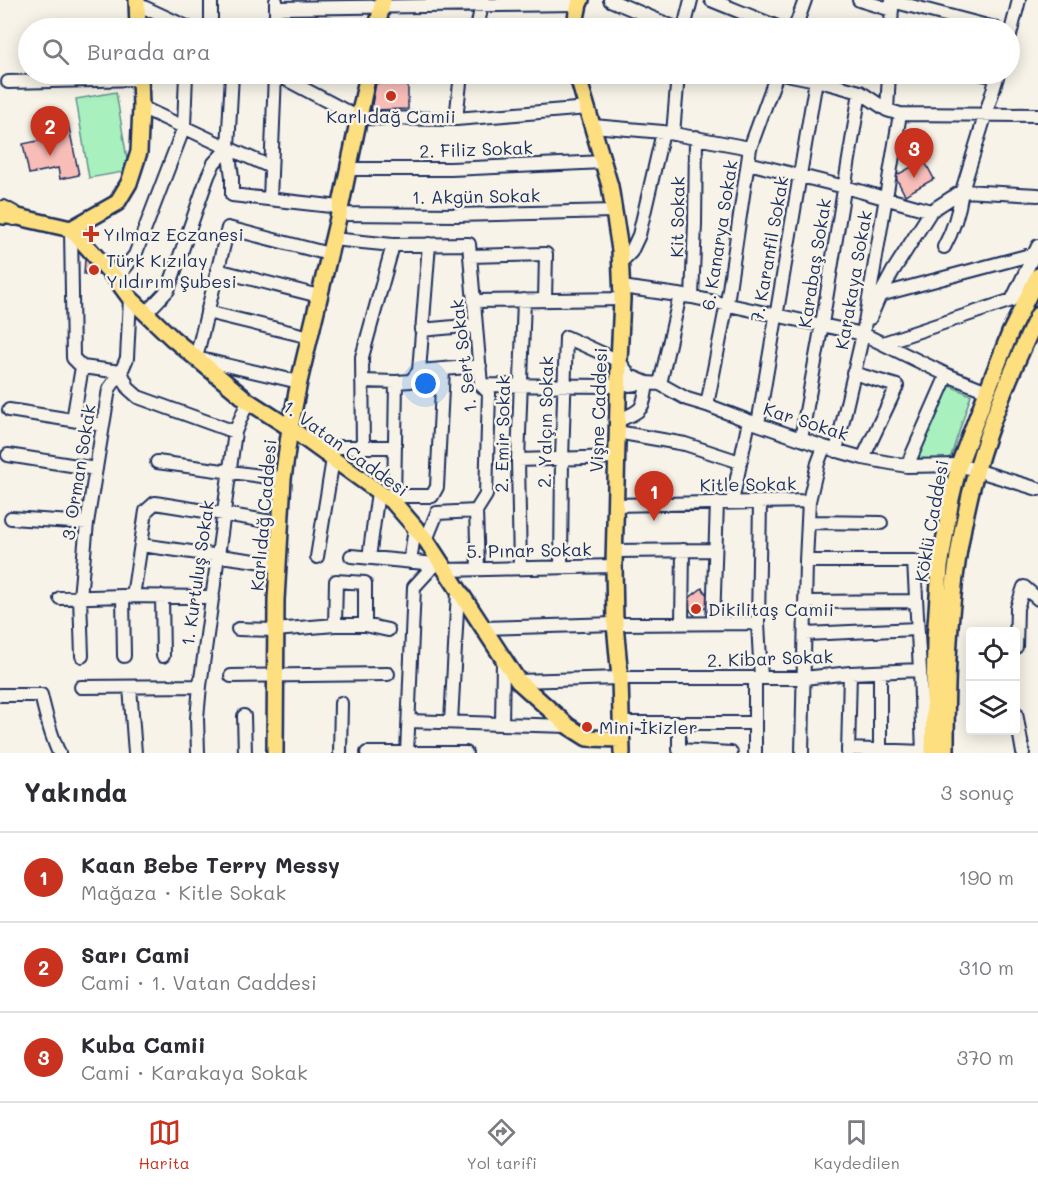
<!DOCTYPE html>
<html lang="tr">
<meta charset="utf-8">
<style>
:root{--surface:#fff;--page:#f2f2f3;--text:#2b2b33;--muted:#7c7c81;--line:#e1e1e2;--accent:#c8321e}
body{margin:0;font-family:Mali,sans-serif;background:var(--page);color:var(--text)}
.controls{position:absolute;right:18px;bottom:18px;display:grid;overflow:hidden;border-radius:6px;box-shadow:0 3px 15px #0003}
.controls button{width:54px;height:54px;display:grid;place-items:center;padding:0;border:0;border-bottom:2px solid var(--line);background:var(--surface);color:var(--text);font:30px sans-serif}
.you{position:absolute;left:426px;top:384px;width:21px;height:21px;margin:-15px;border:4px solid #fff;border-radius:50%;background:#1a73e8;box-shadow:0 0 0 9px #1a73e833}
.badge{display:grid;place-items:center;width:39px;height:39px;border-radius:50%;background:var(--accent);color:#fff;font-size:20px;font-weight:700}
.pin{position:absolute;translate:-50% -50px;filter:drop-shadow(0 2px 3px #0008)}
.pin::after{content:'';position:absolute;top:32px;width:21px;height:18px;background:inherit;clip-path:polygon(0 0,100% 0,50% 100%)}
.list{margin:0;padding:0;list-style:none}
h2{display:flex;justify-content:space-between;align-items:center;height:78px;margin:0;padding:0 24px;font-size:26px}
h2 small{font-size:20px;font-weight:400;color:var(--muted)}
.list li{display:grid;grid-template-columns:39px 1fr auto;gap:18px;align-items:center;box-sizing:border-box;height:90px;padding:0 24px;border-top:2px solid var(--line)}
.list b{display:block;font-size:22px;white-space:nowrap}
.list p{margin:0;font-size:20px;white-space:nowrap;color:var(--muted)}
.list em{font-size:20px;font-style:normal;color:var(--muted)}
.icon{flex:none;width:33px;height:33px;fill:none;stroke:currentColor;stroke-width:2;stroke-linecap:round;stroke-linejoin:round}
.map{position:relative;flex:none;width:1038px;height:753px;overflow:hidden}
.search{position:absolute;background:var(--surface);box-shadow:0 3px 15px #0003;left:18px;right:18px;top:18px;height:66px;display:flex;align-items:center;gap:15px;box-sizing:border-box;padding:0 21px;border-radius:33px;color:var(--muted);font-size:22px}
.sheet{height:348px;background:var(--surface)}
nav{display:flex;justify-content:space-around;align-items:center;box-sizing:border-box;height:84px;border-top:2px solid var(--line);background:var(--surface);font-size:16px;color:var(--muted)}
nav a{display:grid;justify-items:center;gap:3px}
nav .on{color:var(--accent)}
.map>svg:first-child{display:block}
.grass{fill:#a8f0be;stroke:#62908e;stroke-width:1.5}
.building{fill:#f9bdb8;stroke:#1b2f5e;stroke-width:1.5}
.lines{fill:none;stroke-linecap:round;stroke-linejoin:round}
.minor-casing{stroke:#1b2f5e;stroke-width:16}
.major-casing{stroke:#1b2f5e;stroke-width:20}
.highway-casing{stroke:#1b2f5e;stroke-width:22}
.minor{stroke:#f7f3e8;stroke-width:12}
.major{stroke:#fddf80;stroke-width:15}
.highway{stroke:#fddf80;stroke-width:18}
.poi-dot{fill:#c8321e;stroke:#f7f3e8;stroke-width:2}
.labels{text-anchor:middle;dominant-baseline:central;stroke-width:5;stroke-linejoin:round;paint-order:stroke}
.poi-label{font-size:18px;fill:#1b2f5e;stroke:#f7f3e8;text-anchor:start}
.street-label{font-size:18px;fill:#1b2f5e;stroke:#f7f3e8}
</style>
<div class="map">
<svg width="1038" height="753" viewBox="0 0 1038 753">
<rect width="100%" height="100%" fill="#f7f3e8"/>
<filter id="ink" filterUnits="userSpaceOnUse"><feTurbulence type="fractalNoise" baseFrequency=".0167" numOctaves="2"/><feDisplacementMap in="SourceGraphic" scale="12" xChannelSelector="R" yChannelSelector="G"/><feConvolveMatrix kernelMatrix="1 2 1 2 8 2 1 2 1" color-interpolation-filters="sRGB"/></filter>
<g filter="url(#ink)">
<path class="grass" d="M116,92L129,171L89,178L76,99Z
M948,385L971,395L951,456L945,460L922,462L918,457L917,452Z"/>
<path class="building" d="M408,82V109L371,110L376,83Z
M68,123L79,175L60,179L58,168L29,174L23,144L52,138L49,127Z
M924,160L934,179L905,195L895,176Z
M85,259L97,260L104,274H84Z
M702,588L712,602L694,615L684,602Z"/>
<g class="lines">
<g class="minor-casing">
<path id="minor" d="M211,0V28
M610,0L676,28
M711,0L780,28
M859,0L892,10
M892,1L995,28
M137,4L189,28
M276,8L579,4
M276,28V1
M477,28L483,0
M684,28L691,0
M795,28L805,0
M891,28L892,3
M1010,35L1019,0
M276,74L359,118L456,119L588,108
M786,74L816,80L860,92L887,110L900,114L1038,115
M982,74L997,77
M8,82L140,79
M141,107L228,148L232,177V195L340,207
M887,110L889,74
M456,119L461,74
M593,126L663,132L750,148
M673,134L678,74
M228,148L232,74
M228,148L271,167
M748,163L845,187L931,211
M348,169H451L604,162
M962,191L1038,195
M270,199L275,74
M339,214L456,215L614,211
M71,229L73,358L82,367L73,420
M332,239L393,245L469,244L481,385L489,393L486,495L476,511L478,569
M944,247C954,229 959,211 962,191L998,74
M470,256L546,254L545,300
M621,262L631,252L639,235L663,132
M217,270L319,296
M116,279L135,255L184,127L186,74
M622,287L692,297L863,334L947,375L987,391
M876,296L1034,254
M692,297L695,224L696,137
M474,301L622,299
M207,312L310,337
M146,313L168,290L208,176L214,163L228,148
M870,318L880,295L893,271L931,211L962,191
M421,330L476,325
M883,343L1012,300L1038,246
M82,367L121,372L129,389L138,397L235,432
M419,371L429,244
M853,373L897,386L863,458
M362,381L396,382L411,381L419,371L480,366
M299,382L196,358L228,228L329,254
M660,384L680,295
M481,385L618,386L647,383C643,411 643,410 617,421
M707,405L727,303L750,148L777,74
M9,410L103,425
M758,424L816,80
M617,432L685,444L740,462
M801,439L822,324L860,92
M316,447H394
M363,448L362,357L393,245
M836,451L863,334L900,114
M8,455L96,469
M518,460L617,457
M157,462L283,479
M907,466L947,375
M394,496H432L437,487L443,369
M394,502L396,382
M732,502L749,421
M760,502L758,623L761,678
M614,505L809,501
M11,518L87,523
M808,522L881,523
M426,540L437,513L476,511
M141,545L277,564
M614,551L715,550
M351,556L435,564
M317,557L333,459
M369,558L378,492
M806,561H914L920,670L923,753
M410,562L415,528
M561,567L562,459L566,337L619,361L630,376L647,383L660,384L687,399L707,405L749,421L824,447L863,458L907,466L959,465L1038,489
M520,568L518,460L524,300
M445,570L614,566
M123,596L124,656
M133,596L146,511L155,503L279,523
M162,596L163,656
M60,598L123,596L213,597
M806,602L916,601
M682,623L683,550
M713,623L717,502
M335,625L336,581L365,583V625
M483,628L615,624L758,623
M238,629L275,630L335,625H365L388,630
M805,634L917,629
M1016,647L1017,608L1024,587L1038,599
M82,656L80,597L87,523L109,389L121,372L127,358L130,298
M880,672V750
M231,676L388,674
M755,678V753
M518,681L620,678H804L850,673L920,670
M81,687L200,686
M130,687L135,753
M0,695H41C46,715 50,734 59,753
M1016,713L1023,753
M244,716L245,753
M409,721L568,726
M451,722L458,591
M621,723H755
M502,724L503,659
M679,724V750L731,753
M848,749L923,752
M198,753L197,718L200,686L235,432L248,401
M340,753L341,703
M367,753H466
M407,753L414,587L435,564L439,561
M802,753L806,561L809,501L818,463L824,447
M848,753L850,673"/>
</g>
<g class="major-casing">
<path id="major" d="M137,0L138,28
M377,28L383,0
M574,28L579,4L581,0
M577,74L610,186L620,250L622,299L619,361L614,566L615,624L620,678L622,753
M3,216H14L71,229L116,279L130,298L172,338L248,401L290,428L394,503L426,540L518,681L568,726L587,738L621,739
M71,229L117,203L129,183L139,152L141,107L140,74
M275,753L276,600L283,479L290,428L299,382L339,214L368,74
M933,753L935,640L940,567L951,499L959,465L987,391L1010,333L1038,276
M946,753C946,658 950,564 976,472C991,418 1014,366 1038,315"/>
</g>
<g class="highway-casing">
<path id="highway" d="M3,210L14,216"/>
</g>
<use href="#minor" class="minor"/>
<use href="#major" class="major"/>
<use href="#highway" class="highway"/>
</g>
</g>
<g class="poi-dot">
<circle cx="391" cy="96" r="6"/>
<path d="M88 225h6v6h6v6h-6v6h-6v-6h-6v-6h6z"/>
<circle cx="94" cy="270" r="6"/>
<circle cx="696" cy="609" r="6"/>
<circle cx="587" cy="727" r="6"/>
</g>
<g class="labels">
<g class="poi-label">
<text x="391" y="116" text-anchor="middle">Karlıdağ Camii</text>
<text x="103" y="234">Yılmaz Eczanesi</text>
<text x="106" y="260">Türk Kızılay<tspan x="106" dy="21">Yıldırım Şubesi</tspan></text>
<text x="708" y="609">Dikilitaş Camii</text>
<text x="599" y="727">Mini İkizler</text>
</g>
<g class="street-label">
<text transform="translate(476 149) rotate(-2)">2. Filiz Sokak</text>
<text transform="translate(476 196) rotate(-1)">1. Akgün Sokak</text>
<text transform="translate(677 217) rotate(-89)">Kit Sokak</text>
<text transform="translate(719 235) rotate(-81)">6. Kanarya Sokak</text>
<text transform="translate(769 249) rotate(-80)">7. Karanfil Sokak</text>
<text transform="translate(814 263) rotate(-81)">Karabaş Sokak</text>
<text transform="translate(853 280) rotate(-80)">Karakaya Sokak</text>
<text transform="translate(463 356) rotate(-97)">1. Sert Sokak</text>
<text transform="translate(598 410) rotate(-88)">Vişne Caddesi</text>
<text transform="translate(806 421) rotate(18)">Kar Sokak</text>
<text transform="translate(545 422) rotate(-89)">2. Yalçın Sokak</text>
<text transform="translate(502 434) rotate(-89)">2. Emir Sokak</text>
<text transform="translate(346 448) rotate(36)">1. Vatan Caddesi</text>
<text transform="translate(78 472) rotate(-81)">3. Orman Sokak</text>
<text transform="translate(748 484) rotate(-1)">Kitle Sokak</text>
<text transform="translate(263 515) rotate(-85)">Karlıdağ Caddesi</text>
<text transform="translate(931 521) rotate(-80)">Köklü Caddesi</text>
<text transform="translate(529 550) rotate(-1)">5. Pınar Sokak</text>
<text transform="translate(197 573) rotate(-82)">1. Kurtuluş Sokak</text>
<text transform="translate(770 658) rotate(-2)">2. Kibar Sokak</text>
</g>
</g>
</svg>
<div class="controls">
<button><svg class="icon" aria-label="locate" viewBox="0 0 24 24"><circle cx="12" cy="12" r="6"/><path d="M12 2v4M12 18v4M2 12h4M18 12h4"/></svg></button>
<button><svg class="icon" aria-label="layers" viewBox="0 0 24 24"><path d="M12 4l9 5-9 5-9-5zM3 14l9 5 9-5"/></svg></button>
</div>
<div class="you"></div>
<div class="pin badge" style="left:654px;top:521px">1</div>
<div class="pin badge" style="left:50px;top:156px">2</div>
<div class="pin badge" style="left:914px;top:178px">3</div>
<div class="search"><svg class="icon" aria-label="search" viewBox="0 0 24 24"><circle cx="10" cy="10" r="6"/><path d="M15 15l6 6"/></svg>Burada ara</div>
</div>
<section class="sheet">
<h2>Yakında<small>3 sonuç</small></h2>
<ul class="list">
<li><span class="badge">1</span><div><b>Kaan Bebe Terry Messy</b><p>Mağaza · Kitle Sokak</p></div><em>190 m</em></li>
<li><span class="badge">2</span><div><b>Sarı Cami</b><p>Cami · 1. Vatan Caddesi</p></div><em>310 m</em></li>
<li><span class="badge">3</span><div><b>Kuba Camii</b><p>Cami · Karakaya Sokak</p></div><em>370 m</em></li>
</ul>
</section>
<nav>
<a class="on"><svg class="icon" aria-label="map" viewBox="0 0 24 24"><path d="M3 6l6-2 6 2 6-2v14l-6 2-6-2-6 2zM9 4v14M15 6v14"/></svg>Harita</a>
<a><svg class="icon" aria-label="directions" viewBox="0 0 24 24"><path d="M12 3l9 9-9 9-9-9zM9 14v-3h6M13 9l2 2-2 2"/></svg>Yol tarifi</a>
<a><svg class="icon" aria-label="saved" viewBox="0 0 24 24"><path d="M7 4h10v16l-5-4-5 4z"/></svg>Kaydedilen</a>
</nav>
